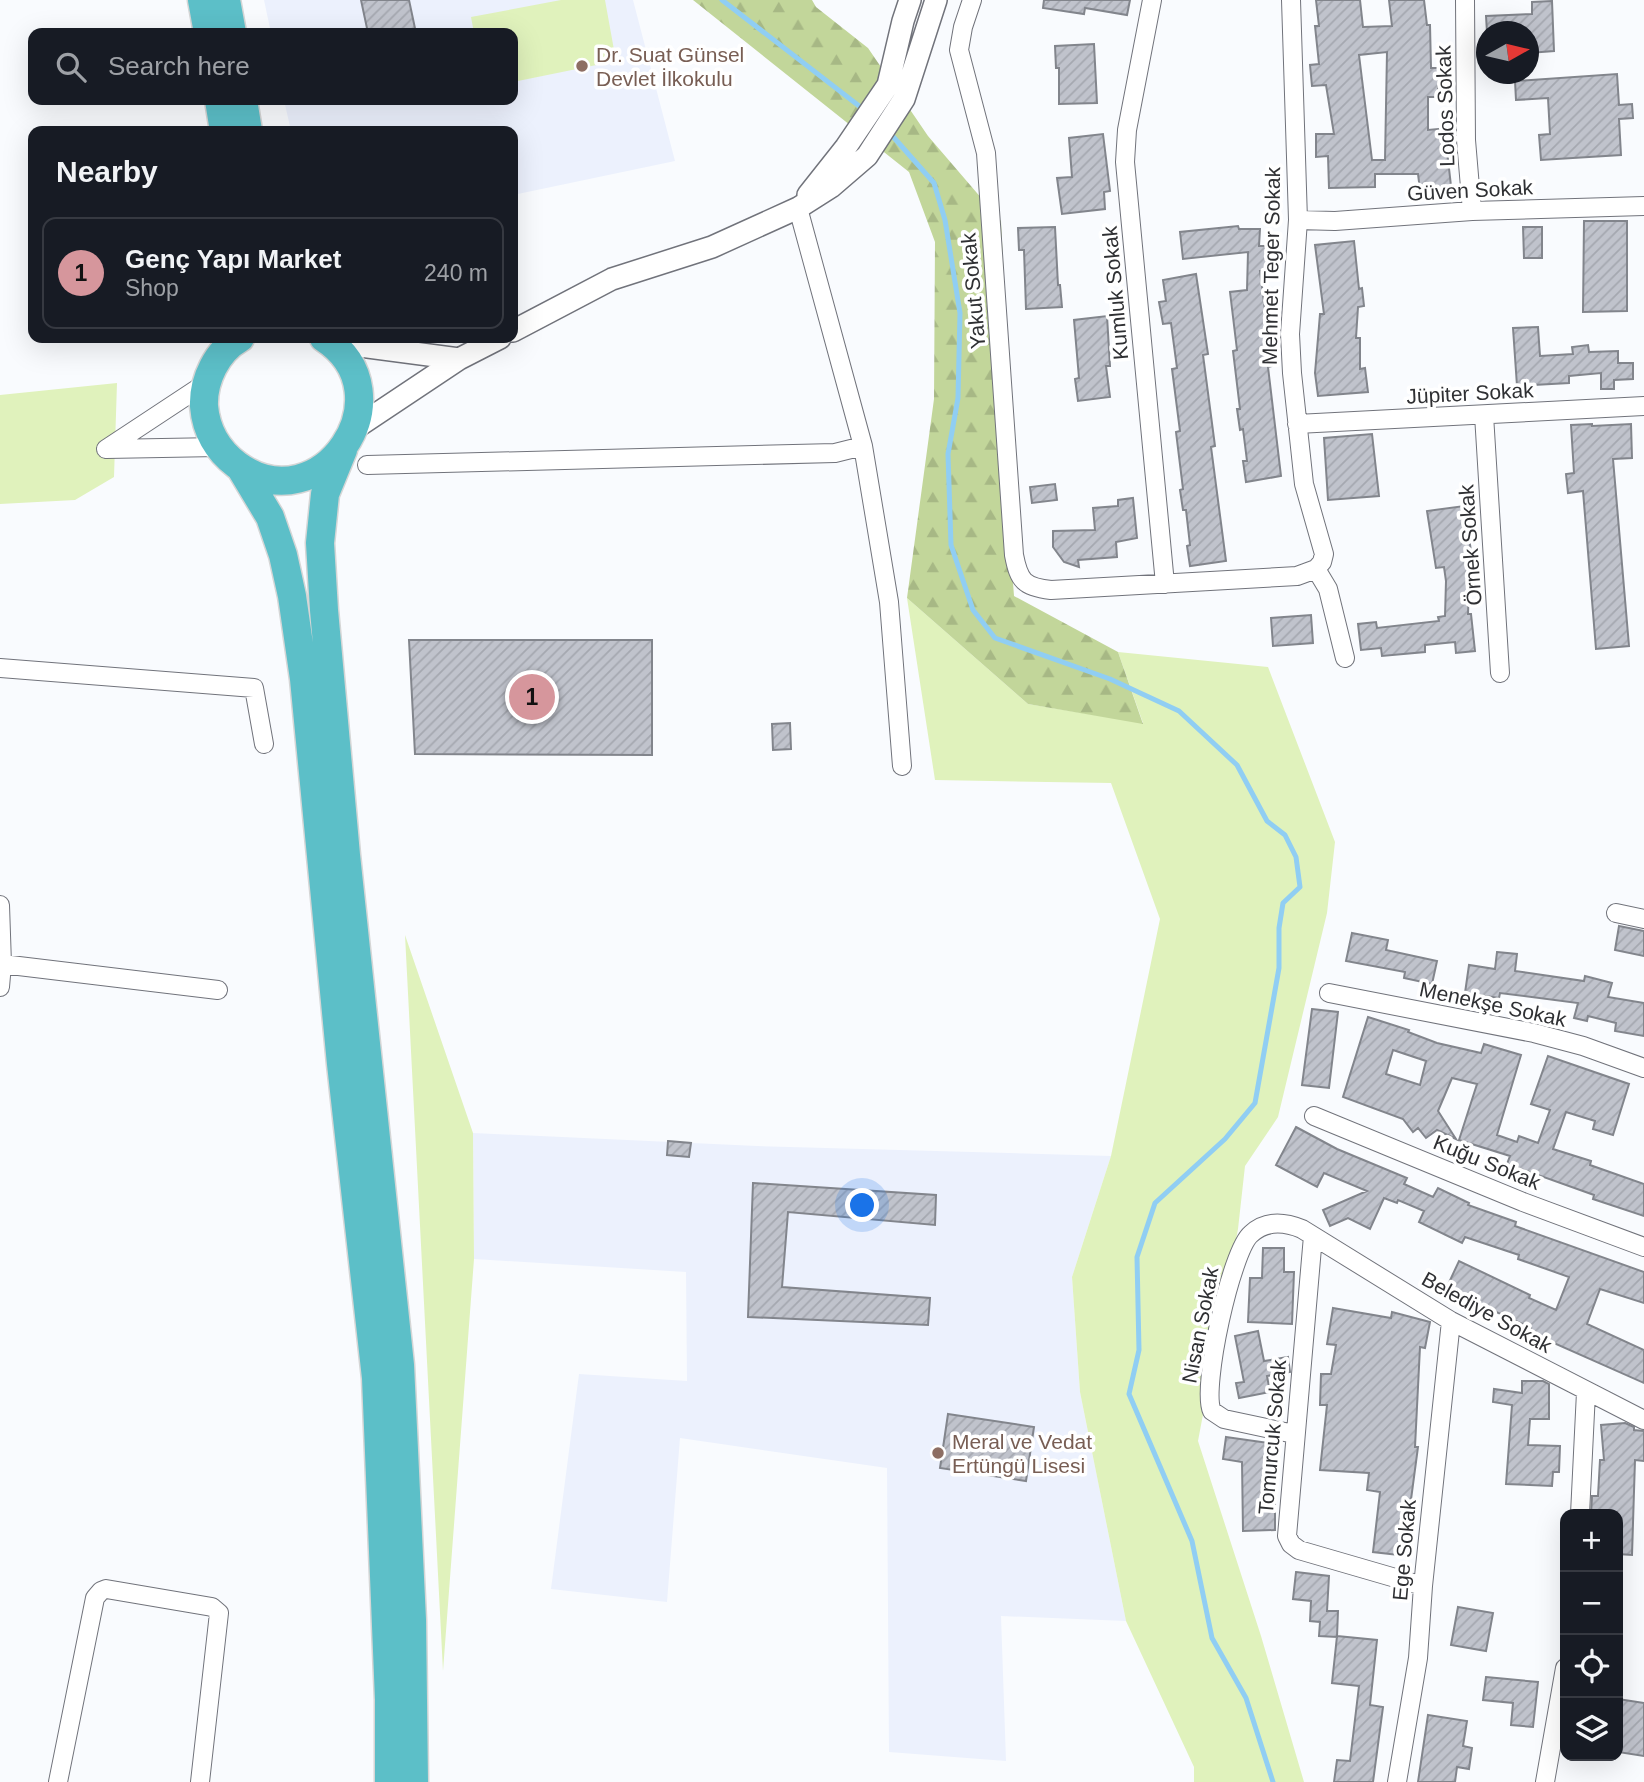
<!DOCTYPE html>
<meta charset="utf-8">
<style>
:root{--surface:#171b24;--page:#242831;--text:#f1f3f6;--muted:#9ea1a6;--line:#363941;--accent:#d6969c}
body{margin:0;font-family:Helvetica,sans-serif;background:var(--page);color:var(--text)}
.controls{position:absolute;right:21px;bottom:21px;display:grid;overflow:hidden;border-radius:14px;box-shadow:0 7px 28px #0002}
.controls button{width:63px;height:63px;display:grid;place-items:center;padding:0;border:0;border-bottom:2px solid var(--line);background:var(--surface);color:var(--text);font:35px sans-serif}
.compass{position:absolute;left:1476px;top:21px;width:63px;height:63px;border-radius:50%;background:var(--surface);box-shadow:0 7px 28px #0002;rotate:82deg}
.you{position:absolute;left:863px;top:1206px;width:24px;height:24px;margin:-18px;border:5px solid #fff;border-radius:50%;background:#1a73e8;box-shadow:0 0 0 10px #1a73e833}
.badge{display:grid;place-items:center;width:46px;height:46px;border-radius:50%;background:var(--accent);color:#111;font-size:23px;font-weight:700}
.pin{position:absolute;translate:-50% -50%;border:4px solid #fff;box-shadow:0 2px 7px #0006}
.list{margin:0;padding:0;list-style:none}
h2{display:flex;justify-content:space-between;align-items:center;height:91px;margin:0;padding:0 28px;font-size:30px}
h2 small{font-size:23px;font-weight:400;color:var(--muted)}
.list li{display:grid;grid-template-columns:46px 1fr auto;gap:21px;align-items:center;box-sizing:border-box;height:112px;margin:0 14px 14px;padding:0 14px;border:2px solid var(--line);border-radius:14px}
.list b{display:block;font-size:26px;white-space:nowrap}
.list p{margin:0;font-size:23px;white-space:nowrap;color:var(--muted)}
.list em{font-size:23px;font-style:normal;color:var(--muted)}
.icon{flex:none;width:38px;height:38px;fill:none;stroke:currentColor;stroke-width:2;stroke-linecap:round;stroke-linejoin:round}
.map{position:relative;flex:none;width:1644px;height:1782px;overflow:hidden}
.search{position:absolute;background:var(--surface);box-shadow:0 7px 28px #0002;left:28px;top:28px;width:490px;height:77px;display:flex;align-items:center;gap:18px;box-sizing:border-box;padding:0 24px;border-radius:14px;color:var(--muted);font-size:26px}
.panel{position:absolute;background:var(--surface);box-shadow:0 7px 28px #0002;left:28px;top:126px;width:490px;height:217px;border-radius:14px}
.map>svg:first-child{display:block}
.built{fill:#ecf1fd}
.green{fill:#e0f2bc}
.forest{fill:url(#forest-firs)}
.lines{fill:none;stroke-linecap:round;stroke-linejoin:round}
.stream{stroke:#90cef3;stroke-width:5}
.building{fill:url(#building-hatch);stroke:#82858c;stroke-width:2;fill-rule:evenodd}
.minor-casing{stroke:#71737b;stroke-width:20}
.tertiary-casing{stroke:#71737b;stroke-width:24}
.trunk-casing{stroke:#d5d6d6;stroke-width:31}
.minor{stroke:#fff;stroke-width:18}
.tertiary{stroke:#fff;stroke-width:21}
.trunk{stroke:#5cbfc8;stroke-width:28}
.education-dot{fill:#8d6e63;stroke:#fff;stroke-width:2.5}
.labels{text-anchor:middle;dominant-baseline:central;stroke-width:7;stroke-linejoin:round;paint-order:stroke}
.education-label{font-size:21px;fill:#785e54;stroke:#fff;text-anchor:start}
.street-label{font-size:21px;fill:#2f3033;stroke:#fff}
</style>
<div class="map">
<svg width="1644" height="1782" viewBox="0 0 1644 1782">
<defs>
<pattern id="forest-firs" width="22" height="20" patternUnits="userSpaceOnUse" patternTransform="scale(1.75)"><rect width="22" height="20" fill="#c2d69a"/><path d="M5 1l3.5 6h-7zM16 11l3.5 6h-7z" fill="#a7b885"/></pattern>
<pattern id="building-hatch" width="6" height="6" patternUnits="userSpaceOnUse" patternTransform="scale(1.75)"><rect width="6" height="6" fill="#c0c3cc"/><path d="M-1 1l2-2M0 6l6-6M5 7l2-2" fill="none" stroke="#a5a8b0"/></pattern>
</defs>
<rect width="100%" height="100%" fill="#f9fbfe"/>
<path class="built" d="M264,0H633L675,161L513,195V131H291L284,100H513V33H271Z
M473,1133L757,1146L1111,1156L1072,1277L1080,1392L1126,1621L1001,1616L1006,1761L889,1752L887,1468L680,1438L667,1602L551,1589L579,1374L687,1381L686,1272L474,1259Z"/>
<path class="green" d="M561,0H605L616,61L513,82V33H474L471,17Z
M117,383L114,477L75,500L0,504V395Z
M907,598L1028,704L1143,723L1118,652L1268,667L1335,842L1327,913L1278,1117L1245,1166L1238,1229L1198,1441L1261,1636L1304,1782H1194V1767L1126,1621L1080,1392L1072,1277L1111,1156L1160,919L1111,783L935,780Z
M405,935L473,1133L474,1259L443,1671Z"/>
<path class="forest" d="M693,0H812L816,7L868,48L928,136L1001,221L1006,319L1005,475L1014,596L1118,652L1143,724L1028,704L907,598L934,399L935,242L909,172Z"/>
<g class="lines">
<path class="stream" d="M722,0L863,109
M889,132L934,183L945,220L960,313L958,398L948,454L951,545L973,610L995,638L1110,679L1179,711L1237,765L1267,821L1285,835L1296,857L1300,887L1283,903L1279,928V968L1255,1103L1225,1139L1155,1203L1137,1257L1139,1350L1129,1394L1192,1541L1212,1638L1246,1698L1273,1782"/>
</g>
<path class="building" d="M361,0H409L416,33H368Z
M1044,0H1130L1127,15L1085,8L1084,14L1043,8Z
M1316,0H1360L1363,27L1392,26L1389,0H1424L1427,25H1430L1431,68H1438V97H1428V130L1448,128L1450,151H1447L1451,186L1420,190L1418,174H1375V187L1329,188L1328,156L1316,157V134H1334L1326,85L1312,86L1310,65L1319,64L1315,26H1319ZM1387,52L1385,160H1372L1359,55Z
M1552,1L1554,51L1529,53V32H1487L1486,16L1532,14V2Z
M1094,44L1097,103L1059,104V68H1056L1055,46Z
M1617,74L1619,105L1632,104L1633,118L1619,119L1621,155L1541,160L1539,135L1550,134L1548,98L1516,100L1515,81Z
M1103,134L1110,191L1104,192L1105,209L1062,214L1057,178L1072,177L1069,138Z
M1584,221H1627V311L1583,312Z
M1238,226L1239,229H1260L1259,246H1273L1272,271H1260L1272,366L1268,367L1281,476L1246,482L1243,461H1247L1243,429L1240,430L1237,409H1240L1233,351L1237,350L1230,292L1247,290L1248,252L1183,259L1180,232Z
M1055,227L1058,285H1060L1062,307L1026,309L1024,250H1019L1018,228Z
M1523,227H1542V258H1524Z
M1354,241L1359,289L1362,288L1364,306L1358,307L1356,338H1360V369L1365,368L1368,392L1318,396L1315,373L1318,338L1320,314H1324L1315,245Z
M1196,274L1208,354L1203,355L1215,446L1211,447L1226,561L1190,566L1187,546L1190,545L1186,510H1183L1180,490L1183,489L1176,432L1180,431L1172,369L1177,368L1171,323L1163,324L1159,302L1166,301L1163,280Z
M1107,316L1110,366H1106L1110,397L1078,401L1075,379L1079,378L1074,320Z
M1538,327L1540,356L1573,354L1572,347L1588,345L1589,352L1618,351V363H1633V379L1614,380V389H1601V373L1569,376V383L1517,386L1513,328Z
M1592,424V426L1631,424L1632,458L1613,459L1629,646L1596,649L1583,491L1568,493L1566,474L1574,473L1571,425Z
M1372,434L1379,496L1328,500L1324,438Z
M1055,484L1057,500L1032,503L1030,487Z
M1133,498L1137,538L1116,542L1117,557L1078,560L1079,567L1064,562L1053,547V531L1095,530L1093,508L1118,506V500Z
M1464,506L1476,583L1469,584L1468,614H1471L1475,651L1456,653L1455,642L1425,645V652L1382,656L1381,648L1361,650L1358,624L1376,622L1377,628L1439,621L1438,617L1445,616L1446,581L1444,567L1436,568L1427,511Z
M1311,615L1313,643L1273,646L1271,618Z
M409,640H652V755L415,754Z
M790,723L791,749L773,750L772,724Z
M1619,926L1644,931V956L1615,950Z
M1352,933L1388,940L1386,950L1437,961L1432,984L1404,978L1405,972L1346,961Z
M1497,952L1517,954L1515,971L1584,981L1585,976L1612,983L1608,997L1644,1003V1036L1615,1031L1616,1023L1588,1016L1587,1021L1574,1018L1578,1003L1500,993L1499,998L1465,993L1469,965L1495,969Z
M1312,1009L1338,1012L1329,1088L1302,1085Z
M1368,1017L1409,1030L1408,1032L1437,1043L1481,1053L1484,1044L1521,1055L1497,1135L1517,1142L1519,1136L1538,1143L1550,1110L1531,1104L1548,1056L1629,1084L1613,1135L1593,1129L1595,1121L1566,1112L1553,1149L1591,1161L1590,1165L1644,1184V1216L1593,1199L1594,1195L1507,1164L1510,1156L1459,1140L1477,1084L1452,1078L1438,1111L1456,1139L1437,1130L1426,1138L1418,1128L1413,1132L1403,1119L1343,1097ZM1393,1050L1426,1061L1420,1085L1386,1074Z
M1296,1127L1337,1149L1407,1178L1404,1184L1433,1197L1438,1188L1469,1203L1468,1205L1516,1222L1515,1226L1644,1272V1303L1600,1289L1587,1324L1644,1350V1383L1529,1332L1531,1328L1446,1289L1459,1261L1530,1295L1529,1298L1556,1310L1569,1277L1518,1259L1519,1255L1465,1237L1462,1243L1419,1222L1424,1211L1398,1200L1397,1203L1384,1198L1370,1229L1348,1218L1330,1226L1323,1210L1367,1191L1324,1173L1317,1187L1276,1165Z
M668,1141L691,1143L689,1157L667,1155Z
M753,1183L936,1195L935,1225L788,1212L782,1287L930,1298L928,1325L748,1317Z
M1263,1248H1284V1272H1294L1292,1324L1248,1322L1250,1278H1262Z
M1333,1308L1391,1318L1392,1312L1430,1322L1425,1348L1420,1347L1415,1447H1418L1410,1507H1413L1407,1556L1373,1552L1380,1492L1367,1490L1369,1473L1320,1470L1327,1405H1320L1321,1374H1331L1336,1345L1327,1344Z
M1258,1331L1264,1361L1288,1357L1290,1372L1267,1376L1270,1392L1239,1398L1236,1383L1244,1382L1235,1336Z
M1522,1381H1543L1549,1384V1419H1530L1528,1445L1560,1446L1559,1472H1553L1552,1486L1506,1484L1512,1405L1493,1402L1494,1389L1522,1393Z
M948,1414L1034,1427L1026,1481L940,1468Z
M1625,1423L1634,1427V1430L1644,1431V1461L1635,1460L1632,1555L1618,1554V1514H1591L1592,1496H1598L1600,1460H1604L1601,1425Z
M1226,1437L1275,1444L1270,1484L1275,1483V1530L1243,1531L1242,1462L1223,1459Z
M1296,1572L1329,1576L1327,1611H1338L1337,1637L1319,1636L1320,1622L1310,1621L1311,1601L1293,1599Z
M1458,1607L1493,1613L1486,1651L1451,1645Z
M1337,1636L1377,1640L1370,1705L1383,1707L1373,1782H1334L1337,1760L1350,1761L1359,1686L1332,1683Z
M1486,1677L1538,1682L1533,1727L1511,1725L1513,1703L1483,1700Z
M1618,1699L1644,1703V1756L1618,1752Z
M1428,1715L1467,1721L1463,1746L1472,1748L1469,1769L1457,1767L1455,1782H1418Z"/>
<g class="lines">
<g class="minor-casing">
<path id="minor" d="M972,0L963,27L959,50L986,153L1014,555C1019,581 1024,587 1051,590L1297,576L1316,569
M1152,0L1127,130L1125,162L1165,584
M1291,0L1298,220L1290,334L1292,373L1304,484L1324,554L1322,562L1316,569
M1465,0L1466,140L1472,211
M798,208L863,446L889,602L902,766
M1298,220L1335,221L1472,211L1644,206
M1484,415L1500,673
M1297,424L1644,406
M106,449L206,383
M106,449L218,447
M367,465L835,453L863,446
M1316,569L1328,589L1345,658
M0,668L254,688L264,744
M0,905L2,964L0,987
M1616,913L1644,919
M2,964L218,990
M1329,993L1534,1033L1583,1046L1644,1068
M1314,1116L1523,1202L1644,1247
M1313,1236L1287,1536L1291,1544L1299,1550L1423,1586
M1294,1434L1224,1419L1212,1411C1201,1389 1231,1251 1251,1234C1266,1220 1285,1222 1302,1229L1451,1321L1644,1420
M1580,1514L1586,1392
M58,1782L95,1598L101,1591L106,1589L212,1607L219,1613L200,1782
M1397,1782L1418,1658L1423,1586L1451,1321
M1545,1782L1565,1668"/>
</g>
<g class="tertiary-casing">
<path id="tertiary" d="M808,195L846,147L888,85L903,21L910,0
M513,331L612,279L712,247L798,208L831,187L867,156L904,99L936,0
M330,342L459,359
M354,429L459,359L500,338"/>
</g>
<g class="trunk-casing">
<path id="trunk" d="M202,0L208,33
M226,0L232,33
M219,100L224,131
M243,100L248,131
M240,338C217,351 203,380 204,406C206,430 217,450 237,465C321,526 410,394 324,338
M343,450L325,494L320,543L324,610L346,855L400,1365L412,1620L414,1782
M240,467L270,517L283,555L292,596L304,679L341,1064L376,1378L389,1700V1782"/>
</g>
<use href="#minor" class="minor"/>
<use href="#tertiary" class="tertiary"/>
<use href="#trunk" class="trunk"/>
</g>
<g class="education-dot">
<circle cx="582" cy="66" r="7"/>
<circle cx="938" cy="1453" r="7"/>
</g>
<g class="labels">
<g class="education-label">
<text x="596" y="54">Dr. Suat Günsel<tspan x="596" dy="24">Devlet İlkokulu</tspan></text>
<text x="952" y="1441">Meral ve Vedat<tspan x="952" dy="24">Ertüngü Lisesi</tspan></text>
</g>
<g class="street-label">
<text transform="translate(1445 106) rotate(-92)">Lodos Sokak</text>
<text transform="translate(1470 190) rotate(-3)">Güven Sokak</text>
<text transform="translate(1271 266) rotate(-89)">Mehmet Teger Sokak</text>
<text transform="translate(973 291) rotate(-95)">Yakut Sokak</text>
<text transform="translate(1115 293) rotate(-95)">Kumluk Sokak</text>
<text transform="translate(1470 393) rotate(-3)">Jüpiter Sokak</text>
<text transform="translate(1470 545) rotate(-94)">Örnek Sokak</text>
<text transform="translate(1493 1004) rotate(12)">Menekşe Sokak</text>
<text transform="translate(1487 1162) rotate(22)">Kuğu Sokak</text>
<text transform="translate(1487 1312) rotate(29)">Belediye Sokak</text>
<text transform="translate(1200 1325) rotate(-79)">Nisan Sokak</text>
<text transform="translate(1272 1437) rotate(-85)">Tomurcuk Sokak</text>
<text transform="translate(1404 1550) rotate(-85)">Ege Sokak</text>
</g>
</g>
</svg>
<div class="controls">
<button>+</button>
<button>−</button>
<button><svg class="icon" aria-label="locate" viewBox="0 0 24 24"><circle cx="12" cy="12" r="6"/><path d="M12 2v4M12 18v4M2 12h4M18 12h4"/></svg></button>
<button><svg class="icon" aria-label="layers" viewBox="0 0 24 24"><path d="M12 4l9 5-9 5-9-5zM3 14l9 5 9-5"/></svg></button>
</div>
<svg class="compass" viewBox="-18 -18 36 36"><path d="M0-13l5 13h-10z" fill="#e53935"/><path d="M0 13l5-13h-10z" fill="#9ea1a6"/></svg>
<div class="you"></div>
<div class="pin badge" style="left:532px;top:697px">1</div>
<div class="search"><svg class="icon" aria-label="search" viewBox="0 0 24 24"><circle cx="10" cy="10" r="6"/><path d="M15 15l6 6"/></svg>Search here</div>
<section class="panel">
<h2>Nearby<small></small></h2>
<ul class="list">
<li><span class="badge">1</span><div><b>Genç Yapı Market</b><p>Shop</p></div><em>240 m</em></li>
</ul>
</section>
</div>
